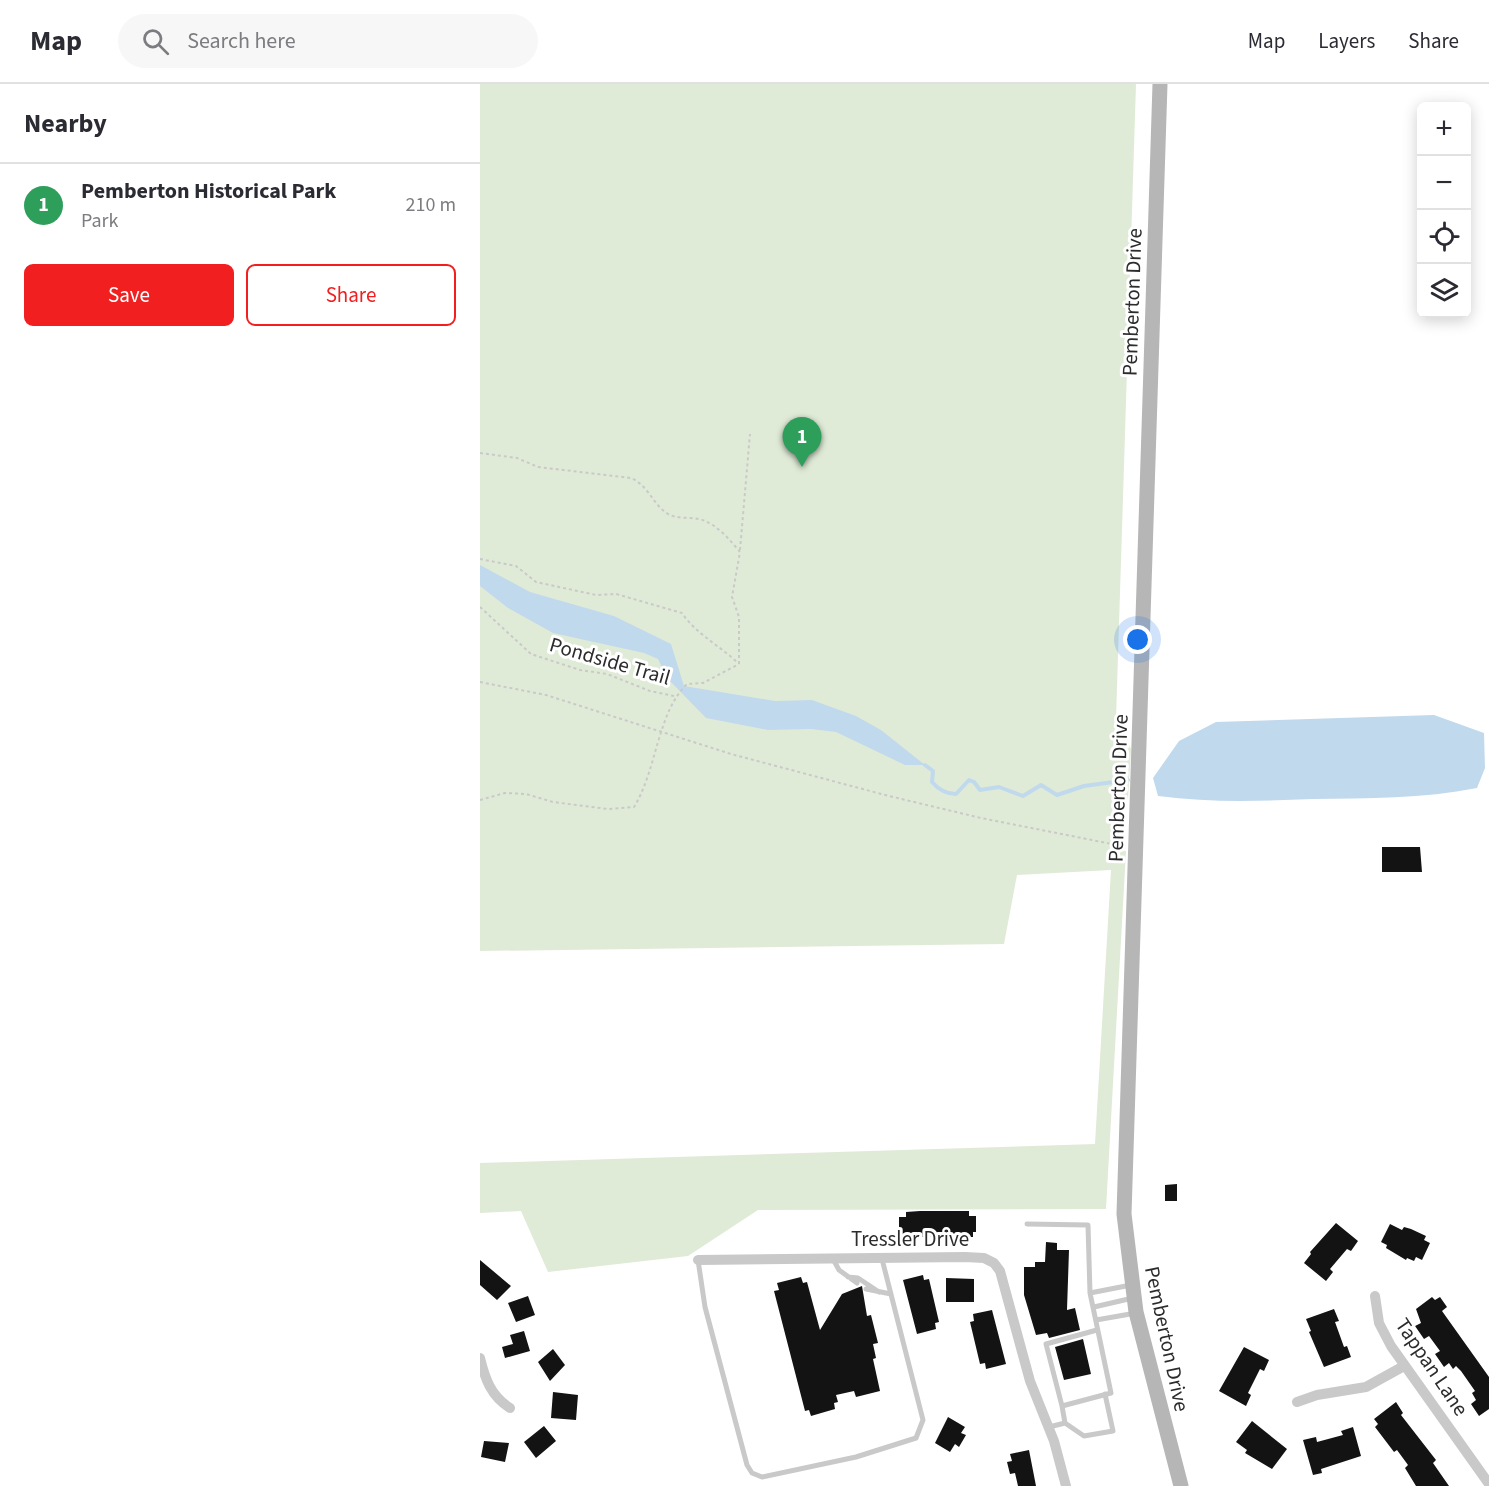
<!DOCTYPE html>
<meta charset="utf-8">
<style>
:root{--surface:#fff;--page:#f7f7f7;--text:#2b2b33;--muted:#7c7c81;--line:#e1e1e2;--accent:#f11f1f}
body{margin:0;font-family:"Source Sans 3",sans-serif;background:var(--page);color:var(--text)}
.controls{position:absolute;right:18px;top:18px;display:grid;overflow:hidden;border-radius:9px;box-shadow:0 3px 15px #0003}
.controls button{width:54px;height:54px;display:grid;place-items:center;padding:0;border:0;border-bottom:2px solid var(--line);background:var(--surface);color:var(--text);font:30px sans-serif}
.you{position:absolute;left:658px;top:556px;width:21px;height:21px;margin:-15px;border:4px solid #fff;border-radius:50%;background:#1a73e8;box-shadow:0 0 0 9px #1a73e833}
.badge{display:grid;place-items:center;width:39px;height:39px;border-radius:50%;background:var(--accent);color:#fff;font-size:20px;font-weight:700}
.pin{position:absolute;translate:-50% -50px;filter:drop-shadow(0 2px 3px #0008)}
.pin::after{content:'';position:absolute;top:32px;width:21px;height:18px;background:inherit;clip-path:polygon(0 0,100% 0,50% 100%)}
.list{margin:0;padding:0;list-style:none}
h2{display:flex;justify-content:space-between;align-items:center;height:78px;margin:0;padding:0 24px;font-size:26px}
h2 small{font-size:20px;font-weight:400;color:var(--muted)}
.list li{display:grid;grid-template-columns:39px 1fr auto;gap:18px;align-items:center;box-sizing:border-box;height:84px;padding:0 24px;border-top:2px solid var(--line)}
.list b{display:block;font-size:22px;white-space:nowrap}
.list p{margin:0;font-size:20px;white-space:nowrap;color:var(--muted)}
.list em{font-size:20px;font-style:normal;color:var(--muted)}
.actions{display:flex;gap:12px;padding:18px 24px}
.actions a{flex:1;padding:14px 0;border:2px solid var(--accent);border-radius:9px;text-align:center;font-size:21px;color:var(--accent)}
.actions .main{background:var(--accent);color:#fff}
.icon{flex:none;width:33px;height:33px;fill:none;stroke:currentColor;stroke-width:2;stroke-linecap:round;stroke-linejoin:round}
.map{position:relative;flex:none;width:1009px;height:1402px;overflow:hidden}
header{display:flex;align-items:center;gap:36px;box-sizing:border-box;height:84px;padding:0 30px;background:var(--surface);border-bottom:2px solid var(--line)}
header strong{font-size:28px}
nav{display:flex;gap:33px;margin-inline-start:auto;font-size:21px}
.search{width:420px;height:54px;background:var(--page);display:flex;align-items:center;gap:15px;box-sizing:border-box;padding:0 21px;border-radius:33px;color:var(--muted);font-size:22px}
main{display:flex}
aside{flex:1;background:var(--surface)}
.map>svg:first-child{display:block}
.green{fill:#e0ebd7}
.water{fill:#c1d9ed}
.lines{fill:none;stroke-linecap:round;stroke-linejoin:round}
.stream{stroke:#c1d9ed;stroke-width:4}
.building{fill:#131313}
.path{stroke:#c9c9c9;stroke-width:2;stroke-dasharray:3 3;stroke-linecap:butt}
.lane{stroke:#c9c9c9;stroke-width:5}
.street{stroke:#c9c9c9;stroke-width:10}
.secondary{stroke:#b6b6b6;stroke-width:15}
.labels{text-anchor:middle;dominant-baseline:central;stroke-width:6;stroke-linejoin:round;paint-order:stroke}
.street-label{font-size:21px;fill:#2c2c2c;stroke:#fff}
</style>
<header>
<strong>Map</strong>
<div class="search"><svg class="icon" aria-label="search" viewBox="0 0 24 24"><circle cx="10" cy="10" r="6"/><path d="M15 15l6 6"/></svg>Search here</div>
<nav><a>Map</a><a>Layers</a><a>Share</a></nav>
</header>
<main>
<aside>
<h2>Nearby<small></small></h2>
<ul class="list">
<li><span class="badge" style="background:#2e9e5b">1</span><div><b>Pemberton Historical Park</b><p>Park</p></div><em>210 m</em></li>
</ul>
<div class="actions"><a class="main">Save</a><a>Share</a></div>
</aside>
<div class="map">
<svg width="1009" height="1402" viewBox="0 0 1009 1402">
<rect width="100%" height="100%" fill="#fff"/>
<path class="green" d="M0,0H656L636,636L642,631L651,666L648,715L633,710L632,766L646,767L626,1125L278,1126L208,1172L68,1188L41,1127L0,1129V1079L615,1060L631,786L537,791L524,860L0,867Z"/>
<path class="water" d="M0,481L50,508L134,532L191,560L204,602L295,617L332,616L376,632L401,646L445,681H425L356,648L331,645L288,646L226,634L187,594L178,575L164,569L73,549L28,524L0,502Z
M954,631L1004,649L1005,684L997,704C943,715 888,714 833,715C781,717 730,719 678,712L673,694L699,657L736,638Z"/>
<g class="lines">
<path class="stream" d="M445,681L453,687L452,698C458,705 467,710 476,710L489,696L494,698L500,706L519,703L543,712L561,701L577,711L604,702L648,696"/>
</g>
<path class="building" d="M902,763H940L942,788H902Z
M697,1100V1117H685V1101Z
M440,1127H489V1132H496V1148H493V1153H419V1133H426V1128Z
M856,1139L878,1157L871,1167L867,1165L850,1185L853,1188L846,1197L824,1179L831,1170L830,1168Z
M910,1140L922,1146L924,1143L931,1145L946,1152L944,1156L950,1159L942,1176L936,1173L934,1177L927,1174L926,1176L906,1164L907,1161L901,1158Z
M566,1158L577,1159V1166H589L587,1226L595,1224L600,1246L569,1254L567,1249L556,1251L544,1211V1183H555V1178H565Z
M0,1176L31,1202L17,1216L0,1201Z
M443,1191L444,1196L449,1195L459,1238L455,1239L456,1245L437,1250L423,1196Z
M321,1193L323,1199L327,1198L340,1246L362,1210L382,1202L387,1232L391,1231L398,1259L393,1260L396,1274L393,1275L400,1307L376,1313L374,1307L356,1311L358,1318L354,1319L355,1325L331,1332L329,1326L325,1327L294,1207L299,1206L297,1199Z
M466,1194L494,1195V1218H466Z
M48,1212L55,1231L36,1238L28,1219Z
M952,1213L955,1216L960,1213L967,1223L962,1227L1009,1293V1325L999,1332L991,1320L996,1316L992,1309L995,1307L981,1287L976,1282L973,1285L969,1279L964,1283L955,1270L960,1267L949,1252L944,1255L935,1242L941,1239L936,1225Z
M854,1225L859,1237L855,1238L864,1263L867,1262L871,1273L844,1283L829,1248L831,1247L826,1235Z
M512,1226L526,1280L506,1285L505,1279L500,1280L490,1238L494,1237L493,1230Z
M44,1247L50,1267L25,1274L22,1263L33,1260L30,1251Z
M603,1255L611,1290L584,1296L575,1263Z
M764,1263L789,1276L784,1287L780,1285L768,1309L771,1311L766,1322L739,1307Z
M73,1265L85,1281L70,1297L58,1278Z
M73,1308L98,1311L96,1336L71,1334Z
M916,1318L923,1329L921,1331L956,1376L953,1379L969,1402H936L925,1384L928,1381L917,1366L914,1368L895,1343L898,1340L894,1335Z
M468,1333L485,1343L481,1349L486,1351L479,1363L475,1360L470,1368L455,1359Z
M772,1337L807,1365L792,1385L765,1369L767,1366L756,1358Z
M64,1342L76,1357L56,1374L44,1358Z
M873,1343L881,1372L841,1385L842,1389L833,1391L823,1356L836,1353L837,1358L863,1351L861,1347Z
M4,1357L29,1359L25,1378L1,1373Z
M549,1366L556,1402H538L535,1389L530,1390L527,1378L532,1377L530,1370Z"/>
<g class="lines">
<path class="path" d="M0,369L37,374L58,383L151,394C169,402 173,421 188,430C199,436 215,432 225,437C238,442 251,457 260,468L252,513L259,533V580
M260,466L270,350
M0,475L36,482L56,498L116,511L136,510L202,529C215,549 240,562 258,579
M0,523L51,570L100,586L127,590L170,607L194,612
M0,598L66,611L251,670L409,712L501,734L642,762
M0,716L25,709L46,710L73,718L128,725L154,723C177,686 177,629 207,600L223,599L259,580"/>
<path class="lane" d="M547,1140L608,1141L610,1209L631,1309L582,1322L566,1260L617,1246
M353,1175L359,1186L377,1199
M218,1176L225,1223L267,1381L272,1389L282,1393L376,1373L436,1354L443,1336L402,1175
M368,1193L378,1194L399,1208
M386,1205L411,1210
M610,1209L651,1201
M614,1223L653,1214
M616,1236L656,1229
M582,1322L585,1339
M569,1343L585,1339L604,1352L633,1347L625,1310"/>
<path class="street" d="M218,1176L485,1173L504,1174L514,1179L520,1187L550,1297L574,1357L586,1402
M895,1212L899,1239L911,1262L1009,1400
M0,1274C5,1295 11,1312 30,1324
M817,1318L837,1311L886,1303L924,1282"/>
<path class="secondary" d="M680,0L644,1130L656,1228L701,1402"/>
</g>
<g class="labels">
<g class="street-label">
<text transform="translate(652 218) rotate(-88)">Pemberton Drive</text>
<text transform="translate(130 577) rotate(16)">Pondside Trail</text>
<text transform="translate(638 704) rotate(-88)">Pemberton Drive</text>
<text x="430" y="1155">Tressler Drive</text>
<text transform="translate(687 1255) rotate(78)">Pemberton Drive</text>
<text transform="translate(952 1283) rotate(56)">Tappan Lane</text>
</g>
</g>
</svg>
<div class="controls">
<button>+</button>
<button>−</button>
<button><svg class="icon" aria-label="locate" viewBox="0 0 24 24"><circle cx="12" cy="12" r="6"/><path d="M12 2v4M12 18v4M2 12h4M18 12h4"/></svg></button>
<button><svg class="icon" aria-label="layers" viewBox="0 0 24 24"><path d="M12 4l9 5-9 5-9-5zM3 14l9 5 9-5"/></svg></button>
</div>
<div class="you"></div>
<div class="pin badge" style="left:322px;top:383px;background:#2e9e5b">1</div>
</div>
</main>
